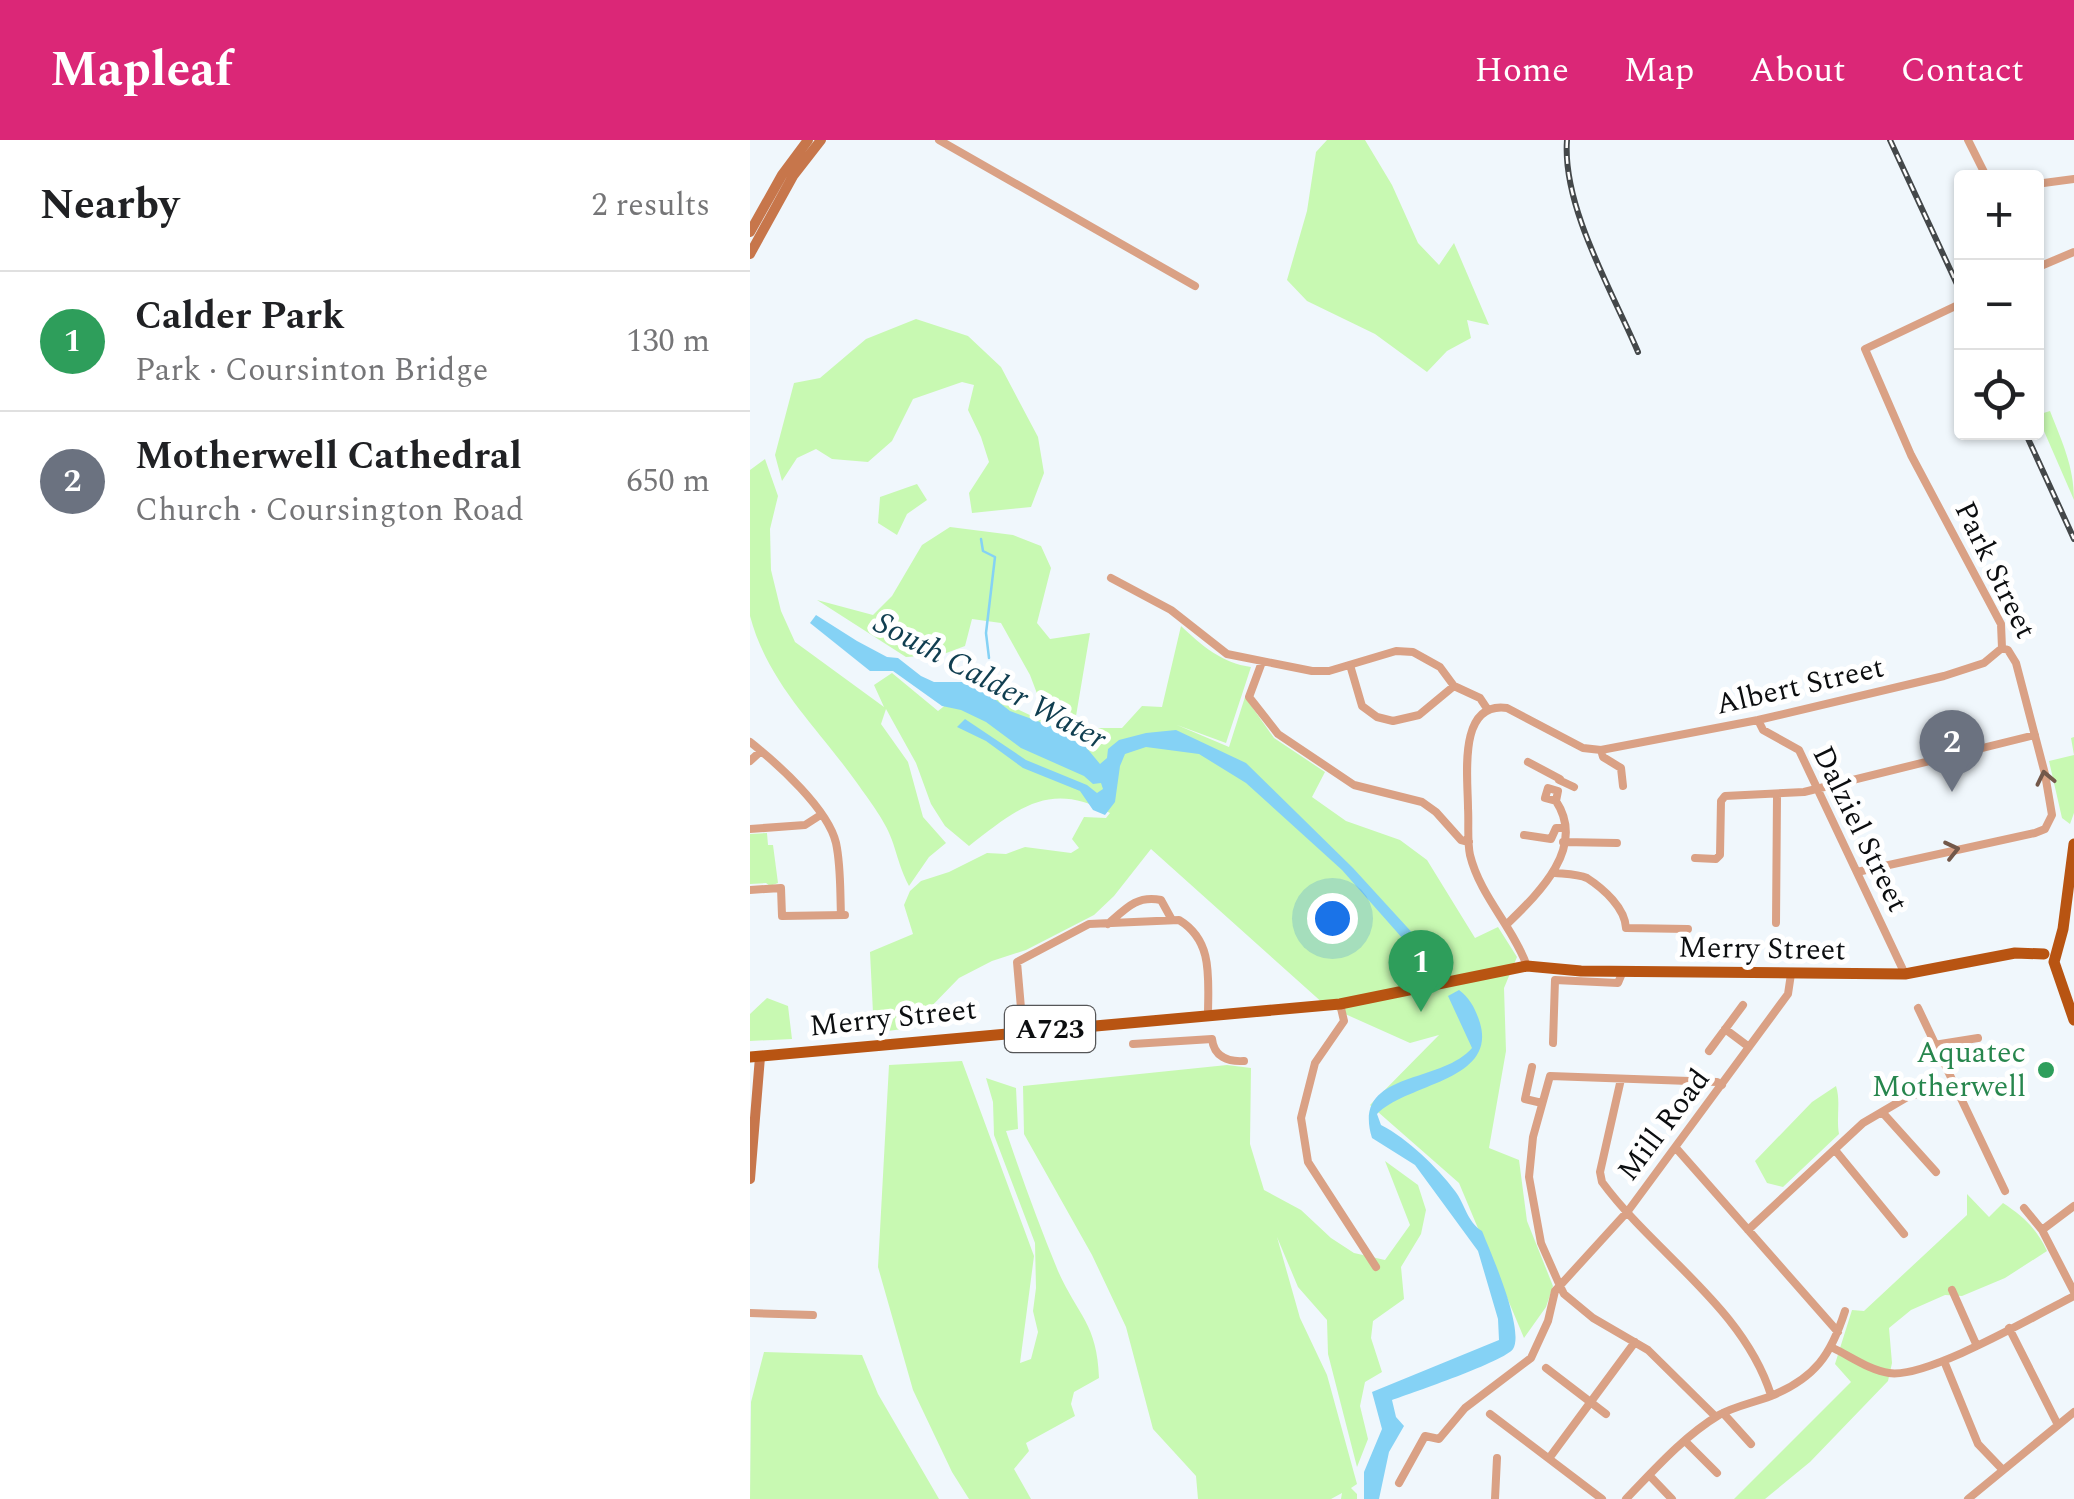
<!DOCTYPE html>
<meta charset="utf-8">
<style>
:root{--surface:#fff;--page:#f2f2f2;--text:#202124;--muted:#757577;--line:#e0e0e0;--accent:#db2777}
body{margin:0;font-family:Spectral,serif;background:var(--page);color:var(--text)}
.controls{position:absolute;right:30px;top:30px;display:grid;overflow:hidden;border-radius:10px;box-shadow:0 2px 8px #0004}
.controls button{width:90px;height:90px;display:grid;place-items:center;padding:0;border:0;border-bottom:2px solid var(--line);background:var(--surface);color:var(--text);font:50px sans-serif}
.you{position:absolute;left:582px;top:778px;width:35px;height:35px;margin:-25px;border:8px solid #fff;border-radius:50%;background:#1a73e8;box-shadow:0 0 0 15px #1a73e833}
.badge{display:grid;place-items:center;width:65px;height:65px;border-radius:50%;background:var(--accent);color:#fff;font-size:32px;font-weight:700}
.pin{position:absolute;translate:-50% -82px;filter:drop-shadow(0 2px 5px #0008)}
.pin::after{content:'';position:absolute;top:52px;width:35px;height:30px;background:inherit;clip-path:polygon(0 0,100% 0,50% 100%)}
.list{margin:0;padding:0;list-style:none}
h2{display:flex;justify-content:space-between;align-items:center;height:130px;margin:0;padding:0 40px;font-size:42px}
h2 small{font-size:32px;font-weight:400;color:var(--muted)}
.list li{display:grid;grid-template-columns:65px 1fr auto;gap:30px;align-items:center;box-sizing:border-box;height:140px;padding:0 40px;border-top:2px solid var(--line)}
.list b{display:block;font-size:38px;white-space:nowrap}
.list p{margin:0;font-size:32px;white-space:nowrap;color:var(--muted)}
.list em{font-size:32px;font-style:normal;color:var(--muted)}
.icon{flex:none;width:55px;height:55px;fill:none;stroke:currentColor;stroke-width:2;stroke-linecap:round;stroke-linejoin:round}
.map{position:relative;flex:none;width:1324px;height:1359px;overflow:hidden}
header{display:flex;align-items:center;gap:60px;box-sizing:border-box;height:140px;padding:0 50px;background:var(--accent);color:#fff}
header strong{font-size:48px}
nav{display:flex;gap:55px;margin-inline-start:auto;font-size:35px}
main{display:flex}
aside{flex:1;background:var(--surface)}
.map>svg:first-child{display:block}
.green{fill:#c8f9b2}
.water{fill:#85d2f5}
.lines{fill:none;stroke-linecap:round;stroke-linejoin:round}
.stream{stroke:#85d2f5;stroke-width:2.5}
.street{stroke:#daa185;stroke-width:8}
.secondary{stroke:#c7764b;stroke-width:10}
.primary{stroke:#b85412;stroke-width:11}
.rail-casing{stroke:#44484a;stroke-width:6}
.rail{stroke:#fff;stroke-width:2.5;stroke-dasharray:8;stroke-linecap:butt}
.oneway{stroke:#73584a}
.leisure-dot{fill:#2e9e5b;stroke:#fff;stroke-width:4}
.labels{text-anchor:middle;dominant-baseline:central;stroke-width:10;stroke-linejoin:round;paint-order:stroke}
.shield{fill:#fff;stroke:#555658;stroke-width:2.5}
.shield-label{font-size:28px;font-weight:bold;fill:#0c0e10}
.street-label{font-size:30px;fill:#0c0e10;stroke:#fff}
.leisure-label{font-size:30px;fill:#27864d;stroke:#fff;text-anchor:end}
.water-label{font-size:32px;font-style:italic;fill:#103e50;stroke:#fff}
</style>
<header>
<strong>Mapleaf</strong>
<nav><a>Home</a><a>Map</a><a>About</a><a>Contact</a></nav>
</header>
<main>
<aside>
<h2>Nearby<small>2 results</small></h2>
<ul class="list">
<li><span class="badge" style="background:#2e9e5b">1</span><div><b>Calder Park</b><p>Park · Coursinton Bridge</p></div><em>130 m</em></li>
<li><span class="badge" style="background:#6b7280">2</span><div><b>Motherwell Cathedral</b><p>Church · Coursington Road</p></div><em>650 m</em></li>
</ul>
</aside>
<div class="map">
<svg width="1324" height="1359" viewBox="0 0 1324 1359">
<rect width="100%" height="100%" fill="#f0f7fc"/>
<path class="green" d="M577,0H615L642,45L668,103L689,125L704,103L739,185L717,180L721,198L697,211L677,232L625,194L557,161L537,140L557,71L566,12Z
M166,179L218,196L251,227L288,297L294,333L281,367L222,373L219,353L239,322L231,297L218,270L224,245L212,242L163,259L142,301L118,322L82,319L66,309L47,318L32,341L25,315L44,243L70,238L116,199Z
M1300,271C1312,302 1324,326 1324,360L1287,275Z
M15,319L28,356L20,389L21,430L31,471L45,502L134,567L124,545L142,533L188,571L226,541L261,566L322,595L326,588H372L392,566L412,567L431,486C452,506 472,523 501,527L476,603L427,585L479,607L495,557L524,598L575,632L562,657L596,681L650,700L677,720L725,798L748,787L767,817L754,848L756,911L739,1008L769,1020L777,1081L803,1146L796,1167L774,1198L709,1043L620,965L689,895L660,903L575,865L401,709L364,756L344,775L276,810L242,821L209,838L173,875L166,887L124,893L120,812L163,794L154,765L160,751L171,741L199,732L237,713L256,714L275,707L321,713L329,708L322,699L334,677L356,678L360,673C299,640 268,668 219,706L195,686L181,664L166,623L136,569L131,584L158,622L173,677L196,703L179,717L159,746C151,731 148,718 143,703C137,683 119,660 107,643C68,588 18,544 0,476V330Z
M167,344L177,360L157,374L147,395L128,383L130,357Z
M200,387L263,395L291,406L301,428L287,483L300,499L340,493L325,582L294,572L280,535L251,483L222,479L215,506L191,515L156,517L67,460L123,475L142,456L172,405Z
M1324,597V673L1320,684L1312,678L1299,621L1324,615L1321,598Z
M17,693L18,705H23L28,743L20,746L16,743L0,744V694Z
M17,858L38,866L42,899L0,901V874Z
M212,921L284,1116L270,1223L281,1219L288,1192L283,1171L286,1148L285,1103L244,995L243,962L236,938L266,948L268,989L256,991C272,1038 289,1085 308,1131C328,1176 347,1183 349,1238L324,1252L321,1264L325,1276L276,1303L279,1311L264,1329L281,1359H219L202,1332L163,1250L128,1127L139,925Z
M477,925L501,928L500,1004L514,1050L551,1070L581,1098L604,1113L635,1120L660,1085L635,1021L668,1045L676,1070L671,1094L651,1127L654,1159L623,1181L621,1198L632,1232L615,1242L610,1266L618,1299L607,1327L578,1214L577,1180L548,1147L527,1097L550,1178L577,1235L607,1344L601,1348L607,1354V1359H591L592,1353L581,1359H448L446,1336L403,1289L376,1187L342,1115L274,994L273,946Z
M1086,946C1091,962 1086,977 1089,994L1033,1047L1017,1043L1005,1021L1062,962Z
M1217,1054L1239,1077L1253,1063C1273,1076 1287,1089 1297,1111L1255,1138L1212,1156L1195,1155L1161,1170L1139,1188L1142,1223L1138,1241L1060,1322L1015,1359H984L1101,1242L1085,1224L1102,1170L1114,1171L1217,1075Z
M14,1212L112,1215L128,1254L189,1359H0L1,1262Z"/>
<path class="water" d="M66,475L107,501L137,517L148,518L171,536L184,542H223L260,571L312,590L314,595L335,606L350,624L357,618L358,609L369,600L396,593L426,590L496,623L603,728L699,833L684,834L592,730L496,643L449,614L396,607L375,614L370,626L365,662L355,675L343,670L330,651L273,628L236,601L207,587L215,579L276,620L337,645L347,653L353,649L351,643L343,644L334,636L271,608L236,582L211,570L192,566L143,531H120L60,483Z
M709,850C720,858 726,870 730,883C747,941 657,943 627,974L631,985C658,999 687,1027 705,1051C715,1064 717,1082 732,1091C741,1113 775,1190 763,1209C755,1221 662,1253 642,1260L646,1277L654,1286L639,1312L629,1359H614V1332L632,1289L622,1252L749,1200L748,1179L728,1111L665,1025L622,998C601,930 690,945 722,908L698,856Z"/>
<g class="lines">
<path class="stream" d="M231,399L233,411L245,417L236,493L239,518"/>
<path class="street" d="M189,0L445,146
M1218,0L1237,38
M1286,44L1324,39
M1286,128L1324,112
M361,438L421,470L477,514L562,531H579L646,511L663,512L690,527L704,546L730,558L738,570
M512,522L499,557L528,594L604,645L672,662L686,672L711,700L719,702
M600,525L612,566L627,577L643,581L669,575L704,546
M1008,580L1013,590L1049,610L1155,834
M0,602C28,624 78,669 86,703C91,726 90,752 91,775
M851,610L853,617L871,628L873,646
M0,621L11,611
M778,622L810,639
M809,640L824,647
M0,689L55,685L69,676
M774,695L801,699L806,688H815
M813,702L867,703
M945,718L966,719L970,715L971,661L975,656L1054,652L1285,595
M1107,732L1285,693L1295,689L1302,675L1295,634L1266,523L1258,510L1252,508L1251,484L1161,315L1115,209L1212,163
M805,733C815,734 828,734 837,738C854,749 875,768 876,788L938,789
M0,750L31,748L32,776L95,775
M1026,783L1027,656
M358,784C376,768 387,755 411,760L422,780
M756,785C788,754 837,708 806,661L795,658L798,648L808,651L806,661
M777,826C763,787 730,756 720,715C717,701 719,683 718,668C718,638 707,561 757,568L833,608L851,610L1008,580L1194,536L1234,523L1252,508
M590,864L594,881L565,923L551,978L558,1022L626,1127
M1168,868L1255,1051
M975,889L999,907
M273,891L267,822L339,784L429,780C464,801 458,839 458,876
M803,903L805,840L868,843L873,831
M383,904L462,899C464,917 478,922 494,921
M1184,905L1228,898
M959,911L993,865
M782,927L775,959L792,963
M871,939L850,1032L852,1042C905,1114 993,1167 1021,1255
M1132,972L1186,1032
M926,1008L1088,1192
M1085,1010L1154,1094
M1274,1068L1292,1090L1324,1152
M998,1090L1113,983L1159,956L1203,945
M1292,1090L1324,1066
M1202,1150L1226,1204
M0,1173L63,1175
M1259,1188L1308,1285
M1083,1208C1100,1216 1121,1231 1139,1233C1177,1239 1286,1175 1324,1156
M1194,1221L1228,1304L1252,1329
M796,1228L856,1274
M973,1273L1001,1304
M740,1274L852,1359
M966,1277L898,1210L843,1178L814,1154L810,1146L791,1103L779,1037L783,997L800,936L967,942L972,945
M935,1301L967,1333
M800,1317L885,1202
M899,1335L922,1359
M649,1343L675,1296L689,1299L715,1268L781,1218L798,1181L805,1151L878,1071L1038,854L1041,834
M745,1359L747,1318
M876,1359C904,1330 934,1296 969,1275C985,1266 1003,1263 1021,1256C1065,1238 1081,1215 1095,1171
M1218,1359L1324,1272"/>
<path class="secondary" d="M0,92L32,35L58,0
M0,114L43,36L71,0
M0,1039L10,917"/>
<path class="primary" d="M1304,822L1313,789L1324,704
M1304,822L1324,880
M0,917L590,864L777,826L831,831L1155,834L1265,813L1294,814"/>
<g class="rail-casing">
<path id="rail" d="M817,0C812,66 862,151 888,212
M1140,0L1212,155
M1275,292L1324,399"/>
</g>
<use href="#rail" class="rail"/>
</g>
<defs><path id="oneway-chevron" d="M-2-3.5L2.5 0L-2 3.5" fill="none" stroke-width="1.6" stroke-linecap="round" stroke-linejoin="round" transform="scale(2.5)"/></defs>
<g class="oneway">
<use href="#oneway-chevron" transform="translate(1295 638) rotate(-102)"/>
<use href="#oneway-chevron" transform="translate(1202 710) rotate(-13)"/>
</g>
<circle class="leisure-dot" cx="1296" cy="930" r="10"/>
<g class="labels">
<rect class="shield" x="255" y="866" width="90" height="46" rx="8"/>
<g class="shield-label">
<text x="300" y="889">A723</text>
</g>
<g class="street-label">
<text transform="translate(1245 430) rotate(64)">Park Street</text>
<text transform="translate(1050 546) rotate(-13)">Albert Street</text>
<text transform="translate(1110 689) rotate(64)">Dalziel Street</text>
<text transform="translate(1012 809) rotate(1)">Merry Street</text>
<text transform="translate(143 878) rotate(-6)">Merry Street</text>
<text transform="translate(914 985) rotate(-53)">Mill Road</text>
</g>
<g class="leisure-label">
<text x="1276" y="913">Aquatec<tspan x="1276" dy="34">Motherwell</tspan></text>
</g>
<g class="water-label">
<text transform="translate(240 541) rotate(28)">South Calder Water</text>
</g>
</g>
</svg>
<div class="controls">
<button>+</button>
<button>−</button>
<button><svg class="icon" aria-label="locate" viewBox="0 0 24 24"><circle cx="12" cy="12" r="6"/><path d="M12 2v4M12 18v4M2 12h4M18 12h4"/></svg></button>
</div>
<div class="you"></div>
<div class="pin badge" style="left:671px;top:872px;background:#2e9e5b">1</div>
<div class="pin badge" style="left:1202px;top:652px;background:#6b7280">2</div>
</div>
</main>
